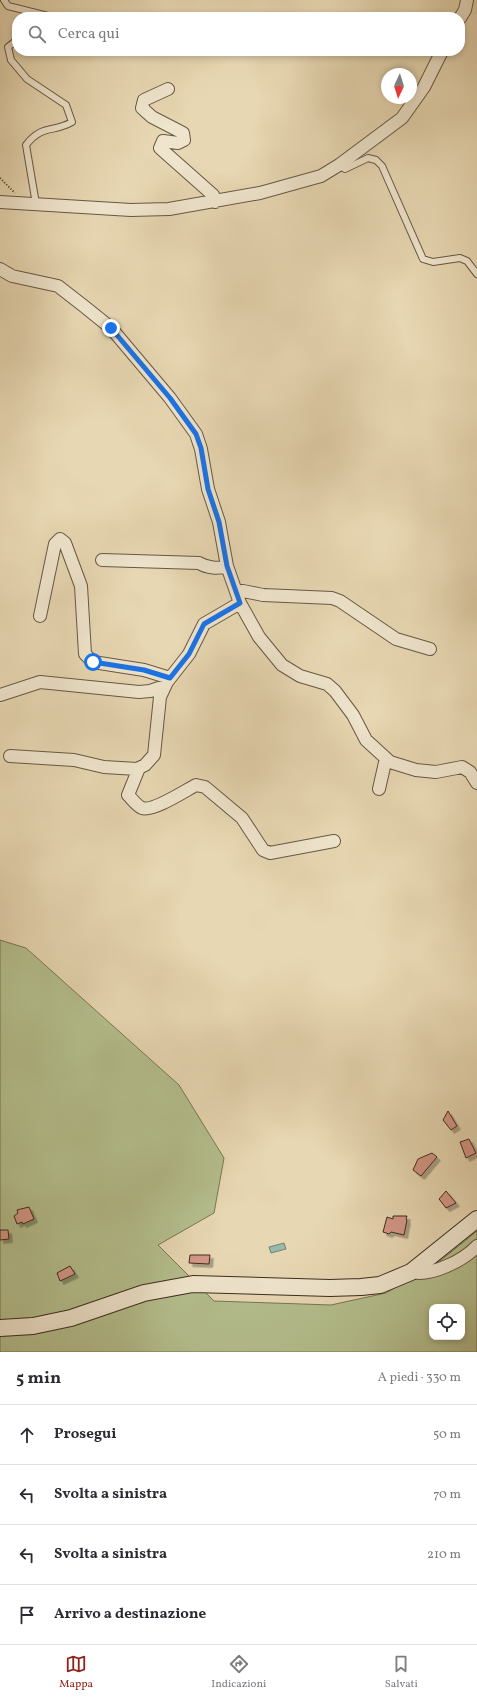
<!DOCTYPE html>
<html lang="it">
<meta charset="utf-8">
<style>
:root{--surface:#fff;--page:#f2f2f3;--text:#2b2b33;--muted:#7c7c81;--line:#e1e1e2;--accent:#8f2418}
body{margin:0;font-family:Vollkorn,serif;background:var(--page);color:var(--text)}
.controls{position:absolute;right:12px;bottom:12px;display:grid;overflow:hidden;border-radius:8px;box-shadow:0 2px 6px #0003}
.controls button{width:36px;height:36px;display:grid;place-items:center;padding:0;border:0;border-bottom:1px solid var(--line);background:var(--surface);color:var(--text);font:20px sans-serif}
.compass{position:absolute;left:381px;top:68px;width:36px;height:36px;border-radius:50%;background:var(--surface);box-shadow:0 2px 6px #0003;rotate:184deg}
.stop{position:absolute;width:12px;height:12px;margin:-9px;border:3px solid #1a73e8;border-radius:50%;background:#fff}
.stop.end{background:#1a73e8;border-color:#fff;box-shadow:0 1px 4px #0008}
.list{margin:0;padding:0;list-style:none}
h2{display:flex;justify-content:space-between;align-items:center;height:52px;margin:0;padding:0 16px;font-size:17px}
h2 small{font-size:13px;font-weight:400;color:var(--muted)}
.list li{display:grid;grid-template-columns:26px 1fr auto;gap:12px;align-items:center;box-sizing:border-box;height:60px;padding:0 16px;border-top:1px solid var(--line)}
.list b{display:block;font-size:15px;white-space:nowrap}
.list em{font-size:13px;font-style:normal;color:var(--muted)}
.icon{flex:none;width:22px;height:22px;fill:none;stroke:currentColor;stroke-width:2;stroke-linecap:round;stroke-linejoin:round}
.map{position:relative;flex:none;width:477px;height:1352px;overflow:hidden}
.search{position:absolute;background:var(--surface);box-shadow:0 2px 6px #0003;left:12px;right:12px;top:12px;height:44px;display:flex;align-items:center;gap:10px;box-sizing:border-box;padding:0 14px;border-radius:16px;color:var(--muted);font-size:15px}
.sheet{height:292px;background:var(--surface)}
nav{display:flex;justify-content:space-around;align-items:center;box-sizing:border-box;height:56px;border-top:1px solid var(--line);background:var(--surface);font-size:11px;color:var(--muted)}
nav a{display:grid;justify-items:center;gap:2px}
nav .on{color:var(--accent)}
.map>svg:first-child{display:block}
.green{fill:#b4be8d;stroke:#787656;fill-rule:evenodd}
.water{fill:#97baaa;stroke:#738273}
.building{fill:#d59888;stroke:#3d2d20;filter:url(#shadow)}
.lines{fill:none;stroke-linecap:round;stroke-linejoin:round}
.lane-casing{stroke:#685844;stroke-width:8}
.street-casing{stroke:#685844;stroke-width:14}
.secondary-casing{stroke:#3d2d20;stroke-width:18}
.path{stroke:#3d2d20;stroke-width:2;stroke-dasharray:1 2;stroke-linecap:butt}
.lane{stroke:#efe5cd;stroke-width:6}
.street{stroke:#efe5cd;stroke-width:12}
.secondary{stroke:#efe5cd;stroke-width:16}
.route{stroke:#1a73e8;stroke-width:5}
</style>
<div class="map">
<svg width="477" height="1352" viewBox="0 0 477 1352">
<defs>
<filter id="shadow"><feDropShadow dx="3.5" dy="3.5" stdDeviation="0" flood-color="#0004"/></filter>
</defs>
<rect width="100%" height="100%" fill="#e7d7b2"/>
<filter id="stains"><feTurbulence type="fractalNoise" baseFrequency=".005" numOctaves="4"/><feColorMatrix values="0 0 0 0 .2 0 0 0 0 .09 0 0 0 0 .02 0 0 0 .5 -.17"/></filter>
<radialGradient id="worn" r=".72"><stop offset=".6" stop-color="#630" stop-opacity="0"/><stop offset="1" stop-color="#630" stop-opacity=".3"/></radialGradient>
<path class="green" d="M0,940L26,948L179,1085L224,1158L214,1213L158,1245L214,1301L331,1305L386,1293L440,1261L477,1231V1352H0ZM432,1307H462V1337H432Z"/>
<path class="water" d="M284,1243L286,1249L271,1253L269,1247Z"/>
<path class="building" d="M448,1111L457,1126L451,1130L443,1120Z
M469,1139L476,1153L466,1158L460,1142Z
M432,1153L437,1157L421,1176L413,1170L418,1159Z
M446,1191L456,1203L446,1208L439,1199Z
M29,1207L34,1219L23,1224L22,1222L17,1224L14,1216L18,1213L17,1210Z
M393,1216H407L406,1219L407,1220L404,1235L391,1232L389,1234L383,1232L387,1217L393,1219Z
M0,1230H8L9,1239L0,1240Z
M190,1255H210L209,1264L189,1263Z
M70,1266L75,1274L60,1281L57,1273Z"/>
<g class="lines">
<g class="lane-casing">
<path id="lane" d="M4,0L8,6L48,16V17
M17,40L8,47L11,60L27,79L66,105L72,122C53,133 42,124 26,145L36,204
M339,165L345,169L368,158L376,160L382,166L423,259L433,262L460,258L467,261L477,274"/>
</g>
<g class="street-casing">
<path id="street" d="M460,18L465,10L467,0
M168,89L144,100L142,108L152,117L183,133L184,140L178,143L163,141L160,148L213,195L215,202
M0,202L131,210L169,209L260,193L321,176L339,165L402,118L424,87L442,51
M0,269L12,276L58,286L85,307L111,328L170,398L196,434L201,449L208,489L219,522L227,566L240,603L259,637L282,665L300,676L327,684L335,691L353,715L366,740L390,762L416,770L436,772L462,767L470,772L477,783
M102,560L199,563C207,568 219,569 227,566
M236,592L243,591L263,595L332,598L340,601L396,639L430,649
M40,616L55,544L60,539L65,543L81,586L85,654L93,662L144,670L170,678
M0,695L40,682L139,692L150,691L165,686
M10,756L74,760L104,767L137,769L145,765L154,755L160,697L167,682L189,654L204,624L240,603
M139,768L128,795C132,799 137,806 142,808C153,812 186,790 196,785L205,787L242,818L263,850L270,853L334,841
M379,789L386,758
M411,1272C431,1277 464,1260 477,1246"/>
</g>
<g class="secondary-casing">
<path id="secondary" d="M0,1328L33,1326L71,1318L144,1293L193,1284L330,1288L361,1287L380,1285L411,1272L477,1219"/>
</g>
<path class="path" d="M0,178L15,193"/>
<use href="#lane" class="lane"/>
<use href="#street" class="street"/>
<use href="#secondary" class="secondary"/>
</g>
<g class="lines">
<path class="route" d="M93,662L144,670L170,678L189,654L204,624L240,603L227,566L219,522L208,489L201,448L196,434L170,398L111,328"/>
</g>
<rect width="100%" height="100%" filter="url(#stains)"/>
<rect width="100%" height="100%" fill="url(#worn)"/>
</svg>
<div class="controls">
<button><svg class="icon" aria-label="locate" viewBox="0 0 24 24"><circle cx="12" cy="12" r="6"/><path d="M12 2v4M12 18v4M2 12h4M18 12h4"/></svg></button>
</div>
<svg class="compass" viewBox="-18 -18 36 36"><path d="M0-13l5 13h-10z" fill="#e53935"/><path d="M0 13l5-13h-10z" fill="#7c7c81"/></svg>
<div class="stop" style="left:93px;top:662px"></div>
<div class="stop end" style="left:111px;top:328px"></div>
<div class="search"><svg class="icon" aria-label="search" viewBox="0 0 24 24"><circle cx="10" cy="10" r="6"/><path d="M15 15l6 6"/></svg>Cerca qui</div>
</div>
<section class="sheet">
<h2>5 min<small>A piedi · 330 m</small></h2>
<ul class="list">
<li><svg class="icon" aria-label="ahead" viewBox="0 0 24 24"><path d="M12 20V5M6 11l6-6 6 6"/></svg><div><b>Prosegui</b></div><em>50 m</em></li>
<li><svg class="icon" aria-label="left" viewBox="0 0 24 24"><path d="M17 20v-9H6M10 6l-5 5 5 5"/></svg><div><b>Svolta a sinistra</b></div><em>70 m</em></li>
<li><svg class="icon" aria-label="left" viewBox="0 0 24 24"><path d="M17 20v-9H6M10 6l-5 5 5 5"/></svg><div><b>Svolta a sinistra</b></div><em>210 m</em></li>
<li><svg class="icon" aria-label="arrive" viewBox="0 0 24 24"><path d="M6 21V4h12l-3 4 3 4H6"/></svg><div><b>Arrivo a destinazione</b></div></li>
</ul>
</section>
<nav>
<a class="on"><svg class="icon" aria-label="map" viewBox="0 0 24 24"><path d="M3 6l6-2 6 2 6-2v14l-6 2-6-2-6 2zM9 4v14M15 6v14"/></svg>Mappa</a>
<a><svg class="icon" aria-label="directions" viewBox="0 0 24 24"><path d="M12 3l9 9-9 9-9-9zM9 14v-3h6M13 9l2 2-2 2"/></svg>Indicazioni</a>
<a><svg class="icon" aria-label="saved" viewBox="0 0 24 24"><path d="M7 4h10v16l-5-4-5 4z"/></svg>Salvati</a>
</nav>
